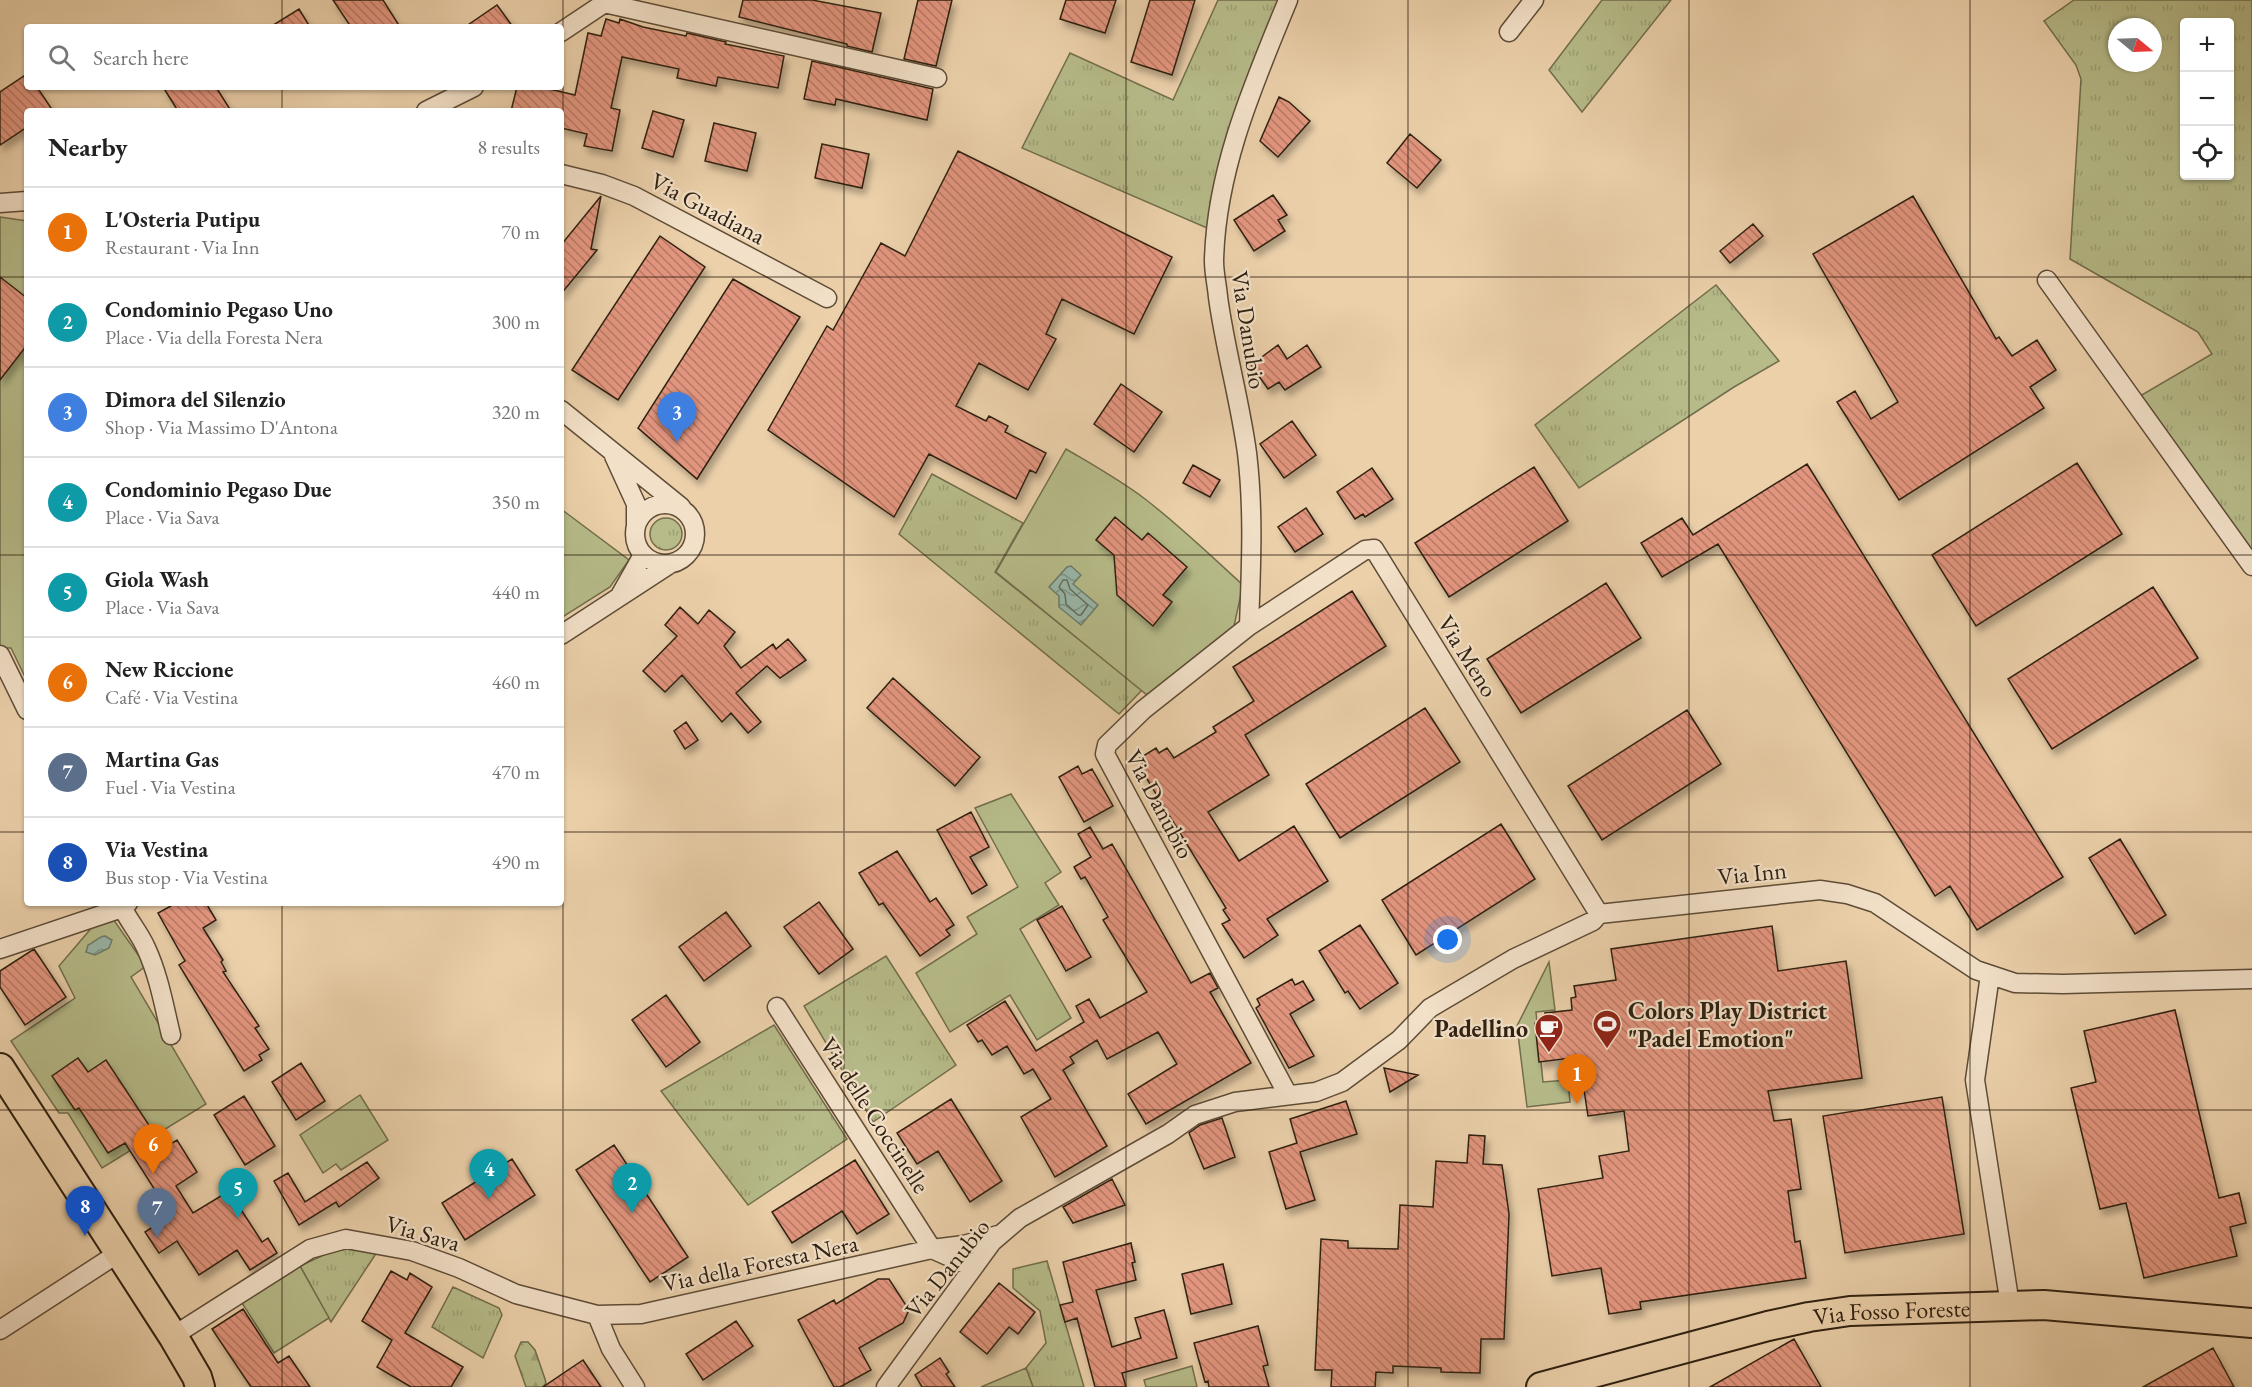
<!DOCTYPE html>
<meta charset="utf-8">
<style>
:root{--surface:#fff;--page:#f2f2f2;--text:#222;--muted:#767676;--line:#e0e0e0;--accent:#8f2418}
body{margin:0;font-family:"EB Garamond",serif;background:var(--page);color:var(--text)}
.controls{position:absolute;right:18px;top:18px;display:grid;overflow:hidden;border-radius:6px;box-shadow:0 2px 4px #0004}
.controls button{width:54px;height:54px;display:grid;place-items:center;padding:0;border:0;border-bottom:2px solid var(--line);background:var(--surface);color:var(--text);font:30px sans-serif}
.compass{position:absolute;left:2108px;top:18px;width:54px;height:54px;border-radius:50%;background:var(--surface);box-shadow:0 2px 4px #0004;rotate:109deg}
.you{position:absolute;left:1448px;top:940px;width:21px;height:21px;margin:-15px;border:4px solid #fff;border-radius:50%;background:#1a73e8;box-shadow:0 0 0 9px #1a73e833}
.badge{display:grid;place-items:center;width:39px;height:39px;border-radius:50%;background:var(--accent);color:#fff;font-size:20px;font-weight:700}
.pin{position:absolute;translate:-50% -50px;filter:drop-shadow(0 2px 3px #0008)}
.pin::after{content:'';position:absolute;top:32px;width:21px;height:18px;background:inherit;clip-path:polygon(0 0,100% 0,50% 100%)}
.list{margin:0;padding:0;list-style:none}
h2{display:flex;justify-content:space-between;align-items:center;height:78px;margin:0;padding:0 24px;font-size:26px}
h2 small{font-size:20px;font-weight:400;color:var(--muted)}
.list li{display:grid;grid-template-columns:39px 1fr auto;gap:18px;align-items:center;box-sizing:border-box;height:90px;padding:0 24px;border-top:2px solid var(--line)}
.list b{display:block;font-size:22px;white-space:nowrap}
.list p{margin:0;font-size:20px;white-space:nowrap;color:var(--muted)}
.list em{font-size:20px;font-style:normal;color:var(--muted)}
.icon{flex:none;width:33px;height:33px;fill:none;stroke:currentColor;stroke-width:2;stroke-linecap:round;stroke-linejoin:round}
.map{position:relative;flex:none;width:2252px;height:1387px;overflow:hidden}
.search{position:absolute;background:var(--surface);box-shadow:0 2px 4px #0004;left:24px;top:24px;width:540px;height:66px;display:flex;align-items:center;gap:15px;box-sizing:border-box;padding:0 21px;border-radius:6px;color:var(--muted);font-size:22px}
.panel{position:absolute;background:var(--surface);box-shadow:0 2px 4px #0004;left:24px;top:108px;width:540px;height:798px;border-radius:6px}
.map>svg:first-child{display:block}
.grass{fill:url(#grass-tufts);stroke:#726e4d;stroke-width:1.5;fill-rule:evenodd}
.forest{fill:url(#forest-firs);stroke:#726e4d;stroke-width:1.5}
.garden{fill:#b6bb89;stroke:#726e4d;stroke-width:1.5}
.water{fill:url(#water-waves);stroke:#6e7b6c;stroke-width:1.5}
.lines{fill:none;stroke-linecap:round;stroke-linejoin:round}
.shore{stroke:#646c5d;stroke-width:1.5}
.building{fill:url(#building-back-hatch);stroke:#2f2011;stroke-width:1.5;filter:url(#shadow)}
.minor-casing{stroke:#5e4c37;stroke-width:21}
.primary-casing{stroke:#2f2011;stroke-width:32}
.minor{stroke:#f2e0c8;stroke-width:18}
.primary{stroke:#ebd0aa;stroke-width:28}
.grid{fill:none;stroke:#2f2011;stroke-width:1.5;stroke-opacity:0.55}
.labels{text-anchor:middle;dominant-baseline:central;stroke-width:4.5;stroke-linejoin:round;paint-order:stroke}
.street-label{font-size:24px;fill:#2f2011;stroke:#f2e0c8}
.poi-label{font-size:24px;font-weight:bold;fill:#2f2011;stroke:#f2e0c8;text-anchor:start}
</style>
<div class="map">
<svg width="2252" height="1387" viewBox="0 0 2252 1387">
<defs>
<pattern id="grass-tufts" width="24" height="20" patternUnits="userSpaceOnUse" patternTransform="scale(1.5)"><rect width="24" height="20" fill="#b6bb89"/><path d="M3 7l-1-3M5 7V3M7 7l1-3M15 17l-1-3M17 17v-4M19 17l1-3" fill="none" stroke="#9da075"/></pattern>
<pattern id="forest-firs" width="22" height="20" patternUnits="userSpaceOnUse" patternTransform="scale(1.5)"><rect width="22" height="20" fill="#b6bb89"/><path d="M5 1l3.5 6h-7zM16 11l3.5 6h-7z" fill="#9da075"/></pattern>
<pattern id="water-waves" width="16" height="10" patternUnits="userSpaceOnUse" patternTransform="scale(1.5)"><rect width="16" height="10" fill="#98b7a9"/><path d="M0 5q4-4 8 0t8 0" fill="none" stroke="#7c9488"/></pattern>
<pattern id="building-back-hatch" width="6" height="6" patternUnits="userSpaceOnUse" patternTransform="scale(1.5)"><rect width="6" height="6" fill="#e2957e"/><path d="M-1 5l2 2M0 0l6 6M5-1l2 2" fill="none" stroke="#b87966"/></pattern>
<filter id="shadow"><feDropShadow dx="3.5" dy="6" stdDeviation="3" flood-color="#0004"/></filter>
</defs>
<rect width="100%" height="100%" fill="#ebd0aa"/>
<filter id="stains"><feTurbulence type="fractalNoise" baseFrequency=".00333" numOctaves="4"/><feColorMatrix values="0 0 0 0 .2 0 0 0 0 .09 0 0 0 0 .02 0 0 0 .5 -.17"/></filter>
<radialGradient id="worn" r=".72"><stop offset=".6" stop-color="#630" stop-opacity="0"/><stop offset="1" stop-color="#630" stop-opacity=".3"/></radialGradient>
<path class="grass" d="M1218,0H1285L1207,228L1022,148L1070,53L1173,100Z
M1602,0H1671L1582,112L1549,70Z
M2074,0H2252V551L2140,396L2212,354L2198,332L2070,259L2081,79L2076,65L2044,21ZM2184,22H2230V176H2184ZM2117,27H2153V63H2117Z
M1716,285L1779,361L1734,387L1579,488L1535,425Z
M932,474L1023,523L995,572L1142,690L1119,714L899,534Z
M650 534a16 16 0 1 1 32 0a16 16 0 1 1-32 0Z
M886,956L956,1065L873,1122L804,1006Z
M774,1025L847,1139L748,1205L661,1091Z
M347,1249L377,1252L331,1322L300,1266L330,1252Z
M1047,1261L1084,1387H1033L1026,1368L1046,1343L1040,1311L1013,1288V1269Z
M453,1287L499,1308L502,1315L483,1358L432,1327Z"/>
<path class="forest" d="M521,1342H528L535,1350L545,1379L546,1383L543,1387H526L515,1356Z"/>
<path class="garden" d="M0,217L27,221V681L11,648H0Z
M1066,449C1093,465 1120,480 1145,499C1179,525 1211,556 1243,585L1234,626L1147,695L996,572Z
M561,509L629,560L610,587L561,618Z
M1011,794L1061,872L1045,883L1059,905L1020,929L1071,1018L1037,1040L1010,995L950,1032L916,973L977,934L967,917L1018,887L975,808Z
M113,919L146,966L131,977L206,1104L102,1168L68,1113H59L11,1041L75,998L59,966L94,925Z
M1549,962L1555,1010L1536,1012L1543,1082L1568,1080L1570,1102L1527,1107L1517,1026Z
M360,1095L388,1140L341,1170L336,1164L323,1173L300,1135Z
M300,1266L329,1318L274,1353L242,1303Z
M1192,1366L1197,1387H1146L1144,1380Z
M1026,1368L1033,1387H981Z"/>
<path class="water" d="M1071,566L1081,575L1073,584L1098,605L1081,625L1059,607V596L1049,587L1067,567Z
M105,936L112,940L109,948L95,955L86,952L88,945C94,943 99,936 105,936Z"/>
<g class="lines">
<path class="shore" d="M1063,580H1067L1070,589L1088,605L1081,615H1078L1066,604L1065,594L1059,587Z"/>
</g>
<path class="building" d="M333,0H383L400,27H351Z
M743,0H812L881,13L872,52L847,46V44L739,17Z
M918,0H952L936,66L904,59Z
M1066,0H1116L1105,33L1060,19Z
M1150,0H1195L1172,75L1131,62Z
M497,5L513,27H465Z
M299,9L310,27H270Z
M606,19L619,23L620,19L643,27L686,36L687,33L726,42L725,44L784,56L778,88L718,77L716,86L677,78L679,69L622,57L611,108L620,110L612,151L584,146L587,134L561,128V111H511L517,87H541L575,95L588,33L601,36Z
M812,61L933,89L927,120L836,99L835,105L804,99Z
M27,74V87H37L53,111H27V127L0,145V92Z
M163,87H216L231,111H178Z
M1279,97L1289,102L1310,121L1278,157L1260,141Z
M653,111L684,120L673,157L642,148Z
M714,123L756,133L747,171L705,161Z
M1410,134L1441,160L1417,188L1387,163Z
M822,144L869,154L862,188L815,178Z
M958,151L1172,257L1134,334L1062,299L1046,334L1056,339L1028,390L979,363L956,406L986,421L989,416L1008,426L1005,432L1046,453L1036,473L1030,470L1016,499L929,454L894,517L768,430L827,326L833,330L881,243L905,256Z
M1273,195L1287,215L1278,220L1285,231L1254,251L1234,220Z
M601,196L591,249L597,250L561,294V245Z
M1913,196L1996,339L1999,337L2012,356L2037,340L2056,370L2030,387L2044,408L1899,500L1837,402L1855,391L1871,419L1898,402L1813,254Z
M1753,224L1763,236L1730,263L1720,251Z
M660,236L705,267L618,400L572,370Z
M0,277L27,298V345L0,380Z
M733,279L800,317L697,479L638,428Z
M1278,345L1287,359L1307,345L1321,367L1285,390L1279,382L1268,389L1251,365Z
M1121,384L1162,412L1134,452L1094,424Z
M1292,421L1316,455L1284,478L1260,444Z
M2077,463L2122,534L1976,626L1932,555Z
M1807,464L2063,877L1977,930L1950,886L1935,896L1718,544L1662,577L1641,543L1682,518L1693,535Z
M1193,465L1220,480L1210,497L1183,483Z
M1534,467L1568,521L1449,597L1415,543Z
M1372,468L1393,499L1365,517L1363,514L1355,519L1337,492Z
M1306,508L1323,534L1295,552L1278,527Z
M1115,517L1142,540L1148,533L1187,567L1163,595L1172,602L1153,626L1117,595L1114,555L1096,540Z
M1606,583L1641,638L1521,713L1487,659Z
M2153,587L2198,658L2052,749L2008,679Z
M1352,591L1386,646L1245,735L1269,775L1208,812L1239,861L1294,826L1328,881L1267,919L1278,935L1244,958L1222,924L1230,920L1223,910L1226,908L1139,766L1144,763L1140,758L1156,748L1159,753L1167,748L1174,758L1216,732L1213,727L1254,701L1233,667Z
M680,607L698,624L709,610L735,632L724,646L741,668L773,644L776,649L788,639L806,660L780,678L767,666L736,693L761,722L748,733L731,713L722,722L682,675L665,692L643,671L677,636L665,625Z
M893,678L980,757L955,786L867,708Z
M1425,708L1460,762L1340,838L1306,784Z
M1687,710L1721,764L1602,840L1568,786Z
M686,722L698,740L685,749L674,731Z
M1078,766L1082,774L1092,769L1113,806L1084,822L1059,777Z
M971,812L989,847L970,857L987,885L972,894L937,830Z
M1501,824L1535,879L1416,955L1382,900Z
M1090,827L1103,849L1112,844L1191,983L1210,973L1218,988L1210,992L1251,1063L1146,1124L1128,1094L1177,1064L1158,1032L1107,1059L1097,1040L1070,1057L1074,1063L1063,1070L1107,1146L1055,1177L1021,1117L1051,1099L1033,1069L1024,1074L1007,1046L992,1055L982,1040L978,1042L967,1025L1005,1001L1036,1051L1084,1022L1076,1006L1089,999L1100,1018L1147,992L1103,920L1108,917L1085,877L1081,879L1074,867L1091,857L1078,834Z
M2120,839L2166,915L2135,934L2089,858Z
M897,851L930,902L936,898L954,925L946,930L950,935L920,956L883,903L879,905L859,873Z
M819,902L853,949L819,974L784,927Z
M176,903H206L216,920L203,928L223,960L221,962L226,971L223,972L259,1026L255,1028L269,1049L259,1055L262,1060L244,1071L179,965L185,961L158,913Z
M1062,906L1091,957L1066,971L1037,920Z
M726,912L751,946L704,981L679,947Z
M1360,925L1398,983L1360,1009L1348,991L1345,993L1319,951Z
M1772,926L1778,971L1846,961L1862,1078L1768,1091L1774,1121L1791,1119L1801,1189L1788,1191L1795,1242L1800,1241L1806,1278L1640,1302L1641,1309L1609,1314L1601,1268L1552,1276L1538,1189L1603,1178L1599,1156L1629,1151L1624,1111L1588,1116L1579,1057L1539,1062L1535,1023L1546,1021L1545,1013L1572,1010L1571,998L1576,997L1574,986L1616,980L1611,949Z
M34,949L66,997L25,1025L0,987V971Z
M1292,979L1295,985L1303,981L1314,1000L1290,1014L1314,1056L1289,1068L1256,1008L1260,1005L1257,999Z
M666,995L700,1042L666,1067L632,1020Z
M2175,1010L2219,1198L2239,1193L2246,1223L2230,1227L2237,1256L2144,1278L2126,1203L2100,1209L2071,1088L2096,1082L2084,1031Z
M78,1058L88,1072L106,1060L164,1148L177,1140L197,1172L176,1186L193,1213L229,1191L262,1242L268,1238L277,1253L250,1270L237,1250L199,1275L177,1241L159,1253L145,1232L171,1215L125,1143L108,1153L79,1108L75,1110L52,1076Z
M301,1063L325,1101L296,1120L272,1082Z
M1384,1068L1418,1075L1390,1092Z
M244,1096L275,1146L245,1165L214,1115Z
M1942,1097L1964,1234L1845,1253L1823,1116Z
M951,1099L1002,1181L970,1202L938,1151L917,1164L897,1133Z
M1346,1101L1357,1134L1300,1152L1315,1200L1286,1209L1269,1152L1297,1143L1290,1119Z
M1222,1118L1235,1157L1204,1169L1189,1133L1200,1125Z
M1469,1135L1485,1136L1483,1164L1502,1165L1509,1214L1504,1339H1481L1480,1373L1441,1372V1368L1393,1366V1373L1376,1372L1375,1387H1331L1332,1370H1315L1321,1239L1348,1241V1248L1398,1249L1400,1205L1433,1207L1436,1161L1467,1163Z
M614,1145L688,1257L650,1282L576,1170Z
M512,1159L535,1195L465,1240L442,1203Z
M855,1160L889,1214L857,1234L842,1211L792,1243L772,1212Z
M367,1162L379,1178L339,1207L336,1202L299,1225L274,1181L288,1173L305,1202Z
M1112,1179L1125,1205L1073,1223L1063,1207Z
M1131,1243L1135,1262L1132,1263L1136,1280L1096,1290L1112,1347L1141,1338L1135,1318L1164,1310L1177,1358L1122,1373L1126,1387H1095L1077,1318L1065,1322L1060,1305L1073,1302L1063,1262Z
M1223,1264L1232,1304L1191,1314L1182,1274Z
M391,1271L407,1280L410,1273L432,1287L405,1333L463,1367L451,1387H411L377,1367L392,1340L362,1321Z
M878,1279H889L909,1310L903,1323L859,1348L871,1370L840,1387H834L798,1320L834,1300L836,1304Z
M999,1283L1035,1312L1018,1334L1009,1327L987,1354L960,1332Z
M243,1309L278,1363L289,1356L310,1387H251L212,1329Z
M736,1321L753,1346L703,1380L686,1354Z
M1258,1326L1268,1365L1263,1366L1269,1387H1209L1208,1381L1205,1382L1194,1343Z
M1794,1339L1821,1387H1710Z
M2213,1348L2234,1387H2143Z
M940,1358L949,1372L946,1374L955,1387H922L915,1375Z
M583,1360L601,1387H543Z"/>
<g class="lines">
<g class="minor-casing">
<path id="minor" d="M604,3L937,78
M561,32L609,0
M1509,32L1534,0
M426,111L474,87
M561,174L602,184L634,196L827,298
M0,203L27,201
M2047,280L2252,566
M561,410L681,507
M614,456L636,504V524
M635 534a30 30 0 1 1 60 0a30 30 0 1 1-60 0Z
M621,594L643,555
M1249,626C1251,568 1254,511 1247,453C1240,401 1225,349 1218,297C1217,285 1214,273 1214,261C1216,169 1254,83 1288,0
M561,635L670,564
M0,655L27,710
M120,903C127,919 139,932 146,948C159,976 164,1006 171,1035
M0,949L122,908L128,903
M1990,975L1975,1080L2010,1305
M777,1007L932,1249L964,1245L998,1235
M1288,1095L1105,754L1107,745L1143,710L1249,626L1365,550L1374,549L1599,914
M597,1315L641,1314L932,1249L972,1267
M0,1330L120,1252
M173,1336L310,1249L346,1239L412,1251L459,1268L516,1294L597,1315L611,1349L635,1387
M886,1387L992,1242L1020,1218L1168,1134L1195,1115L1235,1102L1316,1092L1342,1082L1399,1040L1430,1008L1513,959L1593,921L1599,914L1820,890L1847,894L1875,903L1976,970L2015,983L2063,984L2252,979"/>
</g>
<g class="primary-casing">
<g id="primary">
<path d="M0,1068L173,1336L197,1377L200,1387"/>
<path id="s1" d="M1541,1387L1768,1326L1809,1317L1850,1311L2044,1305L2252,1323"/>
</g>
</g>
<use href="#minor" class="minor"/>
<use href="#primary" class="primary"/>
</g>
<path class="grid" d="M282,0V27M563,0V1387M844,0V1387M1126,0V1387M1408,0V1387M1689,0V1387M1970,0V1387M282,87V111M0,277H27M561,277H2252M0,555H27M561,555H2252M0,832H27M561,832H2252M282,903V1387M0,1110H2252"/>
<defs>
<g id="stadium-pin" transform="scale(1.5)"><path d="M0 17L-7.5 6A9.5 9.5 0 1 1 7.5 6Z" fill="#8f2418" stroke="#f2e0c8"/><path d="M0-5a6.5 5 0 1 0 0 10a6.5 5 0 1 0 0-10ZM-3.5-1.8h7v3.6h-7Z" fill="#fff"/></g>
<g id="cafe-pin" transform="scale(1.5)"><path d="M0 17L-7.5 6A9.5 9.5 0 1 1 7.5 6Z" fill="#8f2418" stroke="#f2e0c8"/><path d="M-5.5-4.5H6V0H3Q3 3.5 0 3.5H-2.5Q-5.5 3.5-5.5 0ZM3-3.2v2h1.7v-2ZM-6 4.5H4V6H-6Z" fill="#fff"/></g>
</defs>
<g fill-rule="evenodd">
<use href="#stadium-pin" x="1607" y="1024"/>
<use href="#cafe-pin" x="1549" y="1028"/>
</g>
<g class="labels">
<g class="street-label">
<text transform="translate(708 208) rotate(28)">Via Guadiana</text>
<text transform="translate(1249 330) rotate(81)">Via Danubio</text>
<text transform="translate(1468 656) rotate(58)">Via Meno</text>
<text transform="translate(1160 804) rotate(62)">Via Danubio</text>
<text transform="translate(1752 873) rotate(-6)">Via Inn</text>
<text transform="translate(875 1115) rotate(57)">Via delle Coccinelle</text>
<text transform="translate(423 1233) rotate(16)">Via Sava</text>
<text transform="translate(760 1263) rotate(-12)">Via della Foresta Nera</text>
<text transform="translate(947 1268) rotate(-51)">Via Danubio</text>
<text stroke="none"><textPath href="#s1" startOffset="360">Via Fosso Foreste</textPath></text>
</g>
<g class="poi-label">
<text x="1628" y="1010">Colors Play District<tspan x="1628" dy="28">"Padel Emotion"</tspan></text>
<text x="1528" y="1028" text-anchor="end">Padellino</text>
</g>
</g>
<rect width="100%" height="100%" filter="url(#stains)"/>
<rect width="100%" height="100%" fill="url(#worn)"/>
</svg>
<div class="controls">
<button>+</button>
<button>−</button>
<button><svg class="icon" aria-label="locate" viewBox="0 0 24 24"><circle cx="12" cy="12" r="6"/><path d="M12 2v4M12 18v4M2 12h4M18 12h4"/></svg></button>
</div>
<svg class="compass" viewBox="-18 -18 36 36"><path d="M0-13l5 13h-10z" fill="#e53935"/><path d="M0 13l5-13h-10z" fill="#767676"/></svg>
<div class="you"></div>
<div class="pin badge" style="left:1577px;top:1104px;background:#e8710a">1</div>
<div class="pin badge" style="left:632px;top:1213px;background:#0f9aa8">2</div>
<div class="pin badge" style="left:677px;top:442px;background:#3f7fe0">3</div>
<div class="pin badge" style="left:489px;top:1199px;background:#0f9aa8">4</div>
<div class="pin badge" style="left:238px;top:1218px;background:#0f9aa8">5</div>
<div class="pin badge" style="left:153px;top:1174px;background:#e8710a">6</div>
<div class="pin badge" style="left:157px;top:1238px;background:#5c6f8a">7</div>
<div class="pin badge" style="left:85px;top:1236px;background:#1a4fb4">8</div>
<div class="search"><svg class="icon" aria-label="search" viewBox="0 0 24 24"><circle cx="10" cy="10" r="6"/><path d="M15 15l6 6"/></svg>Search here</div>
<section class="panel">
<h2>Nearby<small>8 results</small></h2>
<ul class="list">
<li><span class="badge" style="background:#e8710a">1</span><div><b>L'Osteria Putipu</b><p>Restaurant · Via Inn</p></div><em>70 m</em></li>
<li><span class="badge" style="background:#0f9aa8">2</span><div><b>Condominio Pegaso Uno</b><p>Place · Via della Foresta Nera</p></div><em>300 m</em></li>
<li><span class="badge" style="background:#3f7fe0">3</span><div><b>Dimora del Silenzio</b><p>Shop · Via Massimo D'Antona</p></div><em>320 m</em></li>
<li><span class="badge" style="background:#0f9aa8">4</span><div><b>Condominio Pegaso Due</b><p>Place · Via Sava</p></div><em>350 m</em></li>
<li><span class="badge" style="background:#0f9aa8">5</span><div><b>Giola Wash</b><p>Place · Via Sava</p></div><em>440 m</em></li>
<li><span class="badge" style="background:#e8710a">6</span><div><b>New Riccione</b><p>Café · Via Vestina</p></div><em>460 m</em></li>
<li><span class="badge" style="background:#5c6f8a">7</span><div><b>Martina Gas</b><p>Fuel · Via Vestina</p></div><em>470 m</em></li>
<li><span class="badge" style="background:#1a4fb4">8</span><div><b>Via Vestina</b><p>Bus stop · Via Vestina</p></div><em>490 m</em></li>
</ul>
</section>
</div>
